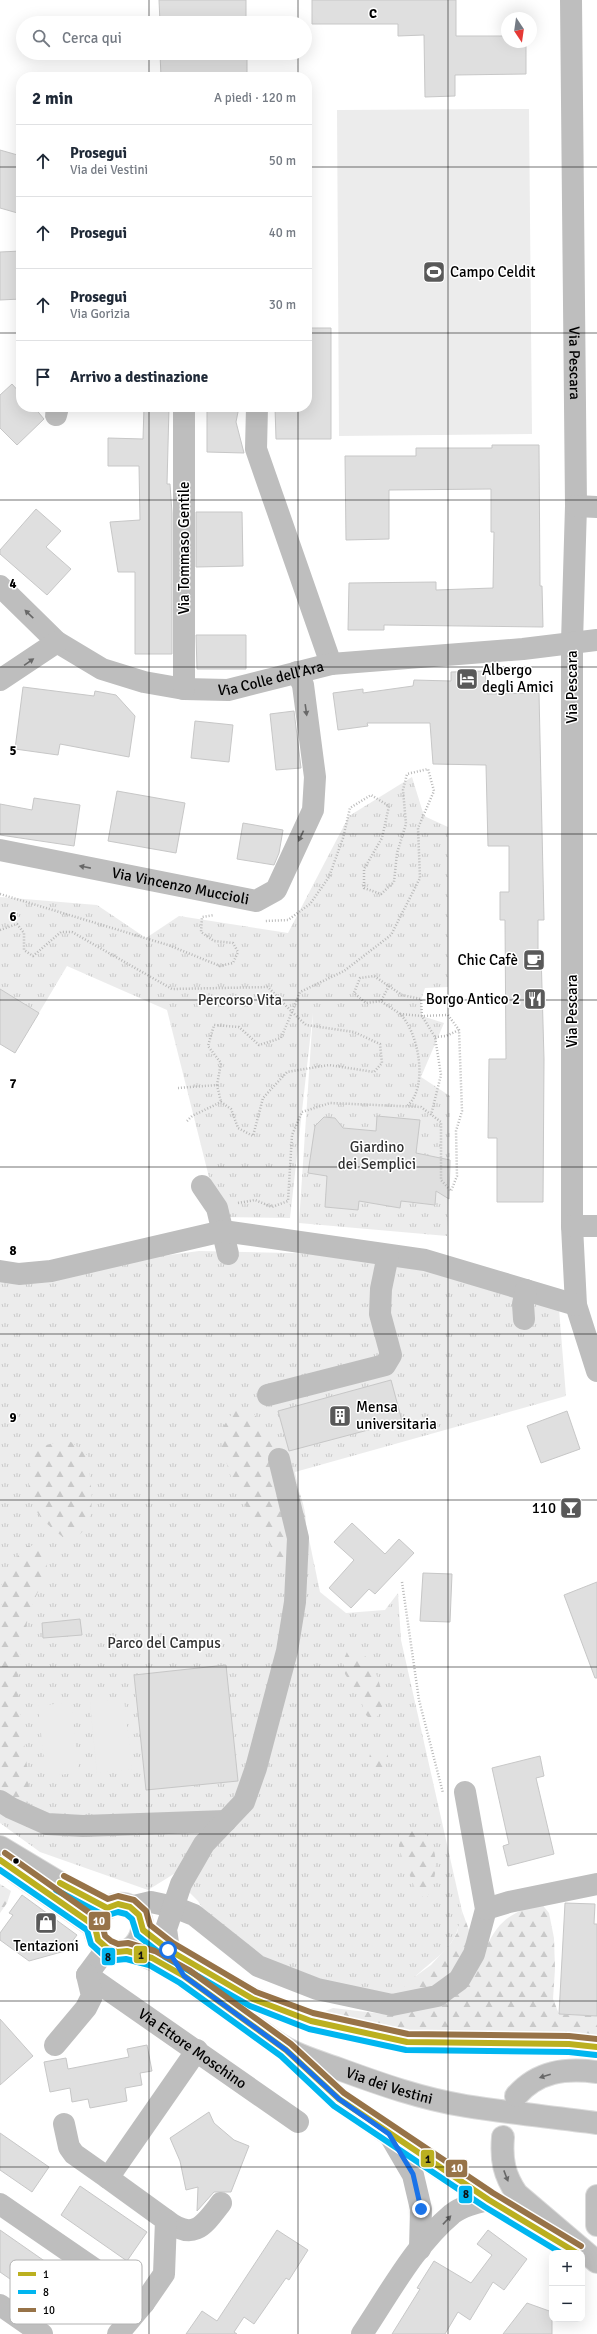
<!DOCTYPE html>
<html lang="it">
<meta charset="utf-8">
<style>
:root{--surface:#fff;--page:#f2f2f3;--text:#1f2937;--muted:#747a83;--line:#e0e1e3}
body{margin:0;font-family:Signika,sans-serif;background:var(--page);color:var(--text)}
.controls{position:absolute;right:12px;bottom:12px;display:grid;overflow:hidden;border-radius:8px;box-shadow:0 4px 16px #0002}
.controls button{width:36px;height:36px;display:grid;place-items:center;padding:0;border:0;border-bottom:1px solid var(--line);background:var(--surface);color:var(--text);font:20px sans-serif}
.compass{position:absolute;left:501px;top:12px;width:36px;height:36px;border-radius:50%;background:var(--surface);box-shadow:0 4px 16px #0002;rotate:167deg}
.stop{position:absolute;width:12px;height:12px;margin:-9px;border:3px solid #1a73e8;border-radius:50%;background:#fff}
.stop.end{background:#1a73e8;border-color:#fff;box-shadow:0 1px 4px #0008}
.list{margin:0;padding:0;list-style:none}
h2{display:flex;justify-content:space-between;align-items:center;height:52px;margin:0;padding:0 16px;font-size:17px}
h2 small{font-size:13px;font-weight:400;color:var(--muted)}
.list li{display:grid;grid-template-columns:26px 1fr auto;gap:12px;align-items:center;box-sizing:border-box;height:72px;padding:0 16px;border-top:1px solid var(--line)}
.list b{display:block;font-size:15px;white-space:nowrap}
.list p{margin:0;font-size:13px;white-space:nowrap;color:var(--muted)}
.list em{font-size:13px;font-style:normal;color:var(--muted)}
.icon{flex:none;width:22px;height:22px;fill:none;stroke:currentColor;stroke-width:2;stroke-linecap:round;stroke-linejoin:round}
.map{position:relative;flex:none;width:597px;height:2334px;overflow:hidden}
.search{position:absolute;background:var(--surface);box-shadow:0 4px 16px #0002;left:16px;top:16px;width:296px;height:44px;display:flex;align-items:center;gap:10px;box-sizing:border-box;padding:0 14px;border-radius:22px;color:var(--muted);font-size:15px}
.panel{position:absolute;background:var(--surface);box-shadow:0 4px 16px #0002;left:16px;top:72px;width:296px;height:340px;border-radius:16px}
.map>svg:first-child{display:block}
.grass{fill:url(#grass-tufts)}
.forest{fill:url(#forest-firs)}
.pitch{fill:#ececec}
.building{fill:#dfdfdf;stroke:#c7c7c7}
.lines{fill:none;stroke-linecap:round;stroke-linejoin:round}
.major-casing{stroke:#dbdbdb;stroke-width:24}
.path{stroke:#b9b9b9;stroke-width:2.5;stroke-dasharray:1 2;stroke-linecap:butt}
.minor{stroke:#bebebe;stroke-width:22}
.major{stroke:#bebebe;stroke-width:22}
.bus-1-casing{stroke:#fff;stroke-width:9}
.bus-2-casing{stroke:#fff;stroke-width:9}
.bus-3-casing{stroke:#fff;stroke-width:9}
.bus-1{stroke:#bbb020;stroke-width:6}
.bus-2{stroke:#00b6f0;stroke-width:6}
.bus-3{stroke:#977348;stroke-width:6}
.oneway{fill:#686868}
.route{stroke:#1a73e8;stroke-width:5}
.grid{fill:none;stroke:#000;stroke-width:1;stroke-opacity:0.55}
.bus-dot{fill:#000;stroke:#fff;stroke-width:1.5}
.labels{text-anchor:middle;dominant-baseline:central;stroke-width:3;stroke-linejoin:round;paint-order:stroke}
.poi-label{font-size:15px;fill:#000;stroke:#fff;text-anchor:start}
.street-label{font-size:15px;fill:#000;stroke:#fff}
.park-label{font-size:15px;fill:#333;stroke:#fff}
.key{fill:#fff;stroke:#b2b2b2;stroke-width:1}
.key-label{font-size:11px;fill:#000}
.grid-label{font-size:13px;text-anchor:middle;font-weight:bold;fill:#000;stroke:#fff;stroke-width:3;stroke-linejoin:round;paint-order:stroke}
.line-badge{stroke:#fff;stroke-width:1.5}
.badge-label{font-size:11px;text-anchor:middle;font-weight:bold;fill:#fff}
.pale-badge-label{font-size:11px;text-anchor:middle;font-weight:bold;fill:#111}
</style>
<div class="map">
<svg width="597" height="2334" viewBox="0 0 597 2334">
<defs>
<pattern id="grass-tufts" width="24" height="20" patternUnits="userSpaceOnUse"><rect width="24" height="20" fill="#ececec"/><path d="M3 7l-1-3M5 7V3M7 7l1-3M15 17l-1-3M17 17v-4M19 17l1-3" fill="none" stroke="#c9c9c9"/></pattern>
<pattern id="forest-firs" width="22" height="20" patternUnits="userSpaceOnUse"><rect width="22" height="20" fill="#ececec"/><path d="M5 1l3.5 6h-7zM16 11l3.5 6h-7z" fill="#c9c9c9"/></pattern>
</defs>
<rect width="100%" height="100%" fill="#fff"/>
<path class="grass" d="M412,777L424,816L448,827V987L425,988L421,1000L422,1016L444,1023L421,1077L450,1096V1160L447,1236L299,1223L313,1013L290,1218L219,1217L167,1010L67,966L39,1013L0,989V897L97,905L146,938L179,916L288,933L349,816Z
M199,1251L388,1255L559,1309L566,1396L295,1472L320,1592L346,1613L385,1610L398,1593L401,1640L462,1911C457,1946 444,1951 419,1973C411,1980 404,1991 397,2000L282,1971L208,1918L198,1901L184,1887L206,1854L148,1890L40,1852L0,1823V1269L51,1271Z"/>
<path class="forest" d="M235,1409H250C271,1435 308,1492 306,1526C305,1541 295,1562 290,1576L277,1561L265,1533L245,1505L232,1480L222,1449L221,1430Z
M61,1441L71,1442L88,1456C89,1481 98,1509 84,1530C80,1535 73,1538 68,1541C58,1533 44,1523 37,1512C26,1495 24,1458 43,1446C48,1444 56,1443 61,1441Z
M38,1545L47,1549C49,1573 43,1580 34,1601C26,1621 22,1645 19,1667C15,1713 30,1757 29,1803L13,1801L0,1793V1618C4,1609 0,1599 1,1589C4,1570 15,1559 27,1546Z
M355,1649C358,1652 363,1654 365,1656C377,1668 394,1713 371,1720L364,1713L361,1698L345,1674L343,1661L347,1652Z
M378,1749L385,1750L388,1754V1762L377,1772C369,1769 368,1762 370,1754Z
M410,1827C442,1830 440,1879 426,1899L417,1893L399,1849V1835L403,1830Z
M0,1884L11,1891L7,1903L0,1913Z
M541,1903L549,1913L554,1938L555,1969L553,1999L559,2014L597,2016V2043L427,2039L322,2020L323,2012L333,2008L392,2015L406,1983L431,1965L451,1943L457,1933L462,1911L469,1930L486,1948C499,1919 512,1913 541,1903Z"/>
<path class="pitch" d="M529,109L532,434L339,436L337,110Z
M124,1699L132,1769L97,1773L90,1703Z
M71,1702L79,1772L46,1777L38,1706Z"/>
<path class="building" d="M159,0H246V23H160Z
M312,0H456V36H507V42H526V74L455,75V96L425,97L424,35L398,36V24H312Z
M160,53H247V74L228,75V77H161Z
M0,150L21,156V214L0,208Z
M21,251V299L0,300V252Z
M307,328H331V439H276L275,407H307Z
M12,384L21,394V407H34L44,419L17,445L0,428V395Z
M144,407H169L167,484H170L172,513V654H135V572H118L110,522L140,520L139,466H108V438L143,439Z
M207,407H239L236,422L244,453L207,452Z
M492,445H539L540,586H542L543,627L384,625V630H348L349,583L436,582V590L493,588L494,532H491V489L389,490V539L346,540L345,456H416V448H492Z
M36,509L61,531L46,547L71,569L47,595L0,554V550Z
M196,512H242L243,566L196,567Z
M196,635H246V669H197Z
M485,671L487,694L539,693L544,920H538V952H541L544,1059L543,1202H497V1138H488L489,1059H506L505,920H500V892H509V846H488L486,765L433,764L430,723H367L368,726L338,730L333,693L363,689V693L413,686L414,680L451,681V672Z
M23,687L94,696L95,691L116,695L135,716L129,757L60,744L58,755L15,749Z
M294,711L301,768L276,770L270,714Z
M195,721L233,725L229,762L191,758Z
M117,791L185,803L176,853L108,841Z
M34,798L80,805L74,846L0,835V804L32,810Z
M243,823L283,830L279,853L274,865L237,859Z
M0,989L39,1013L15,1053L0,1044Z
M377,1116L420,1120L416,1153L450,1160L449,1199L436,1191L435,1205L401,1201L400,1208L359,1201L358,1210L325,1207L327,1176L308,1173L315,1126L324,1117L335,1118L343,1128L376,1131Z
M391,1380L402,1421L289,1451L278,1411Z
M567,1411L580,1449L541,1463L527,1426Z
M352,1523L385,1554L399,1539L414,1553L375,1594L369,1589L351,1608L329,1588L354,1560L334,1542Z
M423,1573L452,1574L450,1622L420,1621Z
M597,1582V1678H595L564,1595Z
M80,1619L82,1635L43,1638L42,1623Z
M226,1665L238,1781L146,1790L134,1675Z
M540,1756L544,1776L536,1778L554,1854L508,1866L503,1846L509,1844L492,1768Z
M22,1895L77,1935L65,1951L29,1961L0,1940V1933L13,1915L9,1913Z
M565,1903L595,1904L594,1924H597V2016L559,2014Z
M0,2019L33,2056L0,2085Z
M147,2045L152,2071L140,2073L142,2085L125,2088L127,2101L90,2108L88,2099L72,2102L70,2088L50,2092L44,2062L66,2058L68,2069L129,2057L127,2049Z
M209,2112L214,2123L234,2140L249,2146L231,2192H214L197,2211L198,2187L186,2190L180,2161L170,2138Z
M0,2133L49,2167L32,2192L0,2170Z
M80,2186L147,2232L127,2261L61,2215Z
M0,2230L89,2292L69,2320L0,2272Z
M277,2230L308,2250L289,2280L286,2278L254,2324L244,2317L234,2332L237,2334H186L202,2311L217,2321Z
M488,2230L527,2259L504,2290L493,2282L470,2320L458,2312L445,2334H392L420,2289L417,2288L434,2261L471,2283L492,2255L477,2244Z
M527,2303L552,2312V2334H503Z"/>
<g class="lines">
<g class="major-casing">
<g id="major">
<path d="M0,1847L60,1883L107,1908"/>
<path d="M17,1873L95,1927"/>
<path d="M143,1930L169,1950L178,1967"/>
<path id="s5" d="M127,1951C154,1935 142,1897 113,1905C95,1910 89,1932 102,1945C110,1953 117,1951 127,1951C134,1951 145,1956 152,1959C173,1967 190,1981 208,1994C230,2009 251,2024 273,2040C292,2054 316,2061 339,2069C380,2084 422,2099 466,2106C509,2113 553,2117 597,2123"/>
<path d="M173,1953L253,1999L311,2021L407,2042L569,2044L597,2047"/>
<path d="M293,2056L339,2099L389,2134L489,2200L577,2253"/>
<path d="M516,2096C538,2071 565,2068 597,2072"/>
<path d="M503,2137C501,2160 504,2175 517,2194L597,2262"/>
<path d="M597,2196V2225"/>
</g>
</g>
<path class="path" d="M0,894L168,945L220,966L233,963L238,952L233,943L214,941L201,932L202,917L214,915
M0,930L17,924L24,933V950L33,956L61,932H72L172,989L268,987L292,1012L281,1038L259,1045L239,1027L214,1025L208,1046L221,1063L217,1085L178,1088
M389,986L381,1001C386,1005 393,1009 399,1013C419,1031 429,1088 407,1106
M400,1014L422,1016L435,1037L441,1075L431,1115
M435,1037L446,1036L459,1030
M217,1085L221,1102
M187,1121L192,1116L221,1102L231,1109L238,1128L253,1136L263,1098L287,1072L329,1065L374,1072L382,1063L380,1044L354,1032L306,1025L292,1012L300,992L344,971L391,935L420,878L418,828L434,791L428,769L407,774L403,790L406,824L397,853L394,882L381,894L364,888V869L382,838L389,806L371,795L350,808L343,838L329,877L310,904L288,920L265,921
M238,1203L255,1200L272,1207L288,1201L292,1135L302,1112L330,1103L421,1107L441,1122V1180L451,1191L457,1176L456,1131L462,1111L459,1030L448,1015L422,1016L421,999L402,995L374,976L360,978L354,993L366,1003L381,1001
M402,1582L419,1700L443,1793"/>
<g class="minor">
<path id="s1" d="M571,0L576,506L572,642V1226L576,1305L597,1371"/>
<path d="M257,407L256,449L331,664"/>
<path d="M56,415L58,407"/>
<path d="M576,506L597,507"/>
<path id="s2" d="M0,586L57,642L102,669L144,682L184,689L228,690L331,664L523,649L597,640"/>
<path d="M0,680L57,642"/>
<path d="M184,689V407"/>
<path id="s3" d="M0,850L256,901L276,890L313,810L315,777L303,685L297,672"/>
<path d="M202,1186L217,1208L228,1254"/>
<path d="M572,1226H597"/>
<path d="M0,1271L19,1274L51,1271L223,1231L425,1260L576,1305"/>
<path d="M524,1319L523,1304L526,1290"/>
<path d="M268,1395L385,1365L391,1355L380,1314L381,1289L388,1255"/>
<path d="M0,1801L11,1808L47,1824L83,1826L226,1821"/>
<path d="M130,1907L151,1902L174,1907L194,1915L258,1966L317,1989L392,2005L437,1996L459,1980L474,1954L486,1909L465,1792"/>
<path d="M486,1909L509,1902L597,1884"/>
<path id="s4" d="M107,1948L87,1975L298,2122"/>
<path d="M169,1950L166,1929L181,1884L204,1844L244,1802L256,1768L287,1651L295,1602L298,1538L279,1459"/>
<path d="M55,2045L86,2008L92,1996L87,1975"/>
<path d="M64,2124L69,2147L74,2154L108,2178"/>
<path d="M389,2134L413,2175L421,2209L420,2249"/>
<path d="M0,2204L144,2303"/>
<path d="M166,2220C194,2242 204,2225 221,2203"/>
<path d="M0,2305L42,2334"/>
<path d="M118,2334L144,2303L164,2274L166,2220L108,2178L197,2050"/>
<path d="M362,2334C389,2294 414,2246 452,2214C462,2206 476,2203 489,2200"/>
</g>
<use href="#major" class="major"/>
<g class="bus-1-casing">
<path id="bus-1" d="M0,1860L92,1924L95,1927L98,1940L107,1948L117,1952L127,1951L152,1958L184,1976L286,2050L339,2099L489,2200L577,2253
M60,1883L107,1908L118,1904L130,1907L139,1915L143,1930L169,1950L253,1999L311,2021L407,2042L569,2044L597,2047"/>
</g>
<g class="bus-2-casing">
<path id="bus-2" d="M0,1870L87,1930L91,1944L102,1954L116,1960L126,1959L149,1965L180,1983L281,2056L334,2106L485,2207L561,2253
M56,1890L105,1916L118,1912L126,1914L132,1919L137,1935L165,1957L250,2006L309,2029L406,2050L569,2052L596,2055"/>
</g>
<g class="bus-3-casing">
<path id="bus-3" d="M5,1853L97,1918L102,1924L105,1936L111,1941L118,1944L128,1943L155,1951L189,1970L291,2044L344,2093L493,2193L581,2246
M64,1876L108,1899L118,1896L134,1900L146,1911L150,1925L173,1943L256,1992L313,2013L408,2034L569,2036L597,2039"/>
</g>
<use href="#bus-1" class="bus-1"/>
<use href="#bus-2" class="bus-2"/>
<use href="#bus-3" class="bus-3"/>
</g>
<defs><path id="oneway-solid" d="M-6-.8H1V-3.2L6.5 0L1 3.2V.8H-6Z"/></defs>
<g class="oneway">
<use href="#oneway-solid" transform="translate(29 614) rotate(-136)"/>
<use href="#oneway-solid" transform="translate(29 662) rotate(-35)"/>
<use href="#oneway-solid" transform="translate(306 710) rotate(82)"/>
<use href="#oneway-solid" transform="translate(301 836) rotate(115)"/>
<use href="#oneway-solid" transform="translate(85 867) rotate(-169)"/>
<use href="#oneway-solid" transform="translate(545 2076) rotate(163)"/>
<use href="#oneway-solid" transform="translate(506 2176) rotate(69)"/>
<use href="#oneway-solid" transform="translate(447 2220) rotate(-47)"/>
</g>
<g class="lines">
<path class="route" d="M168,1950L184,1976L286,2050L339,2099L389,2134L413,2174L421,2209"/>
</g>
<path class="grid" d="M149,0V23M298,0V23M448,0V2334M149,53V77M298,53V77M0,167H21M307,167H597M0,333H21M307,333H597M149,407V2334M298,407V2334M0,500H597M0,667H597M0,834H597M0,1000H597M0,1167H597M0,1334H597M0,1500H597M0,1667H597M0,1834H597M0,2001H597M0,2167H597"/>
<defs>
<g id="stadium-square" transform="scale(1.15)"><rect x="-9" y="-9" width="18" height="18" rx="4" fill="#595959" stroke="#fff"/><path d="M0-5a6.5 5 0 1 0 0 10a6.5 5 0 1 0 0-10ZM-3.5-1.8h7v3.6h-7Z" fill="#fff"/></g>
<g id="hotel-square" transform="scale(1.15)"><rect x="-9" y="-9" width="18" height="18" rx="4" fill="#595959" stroke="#fff"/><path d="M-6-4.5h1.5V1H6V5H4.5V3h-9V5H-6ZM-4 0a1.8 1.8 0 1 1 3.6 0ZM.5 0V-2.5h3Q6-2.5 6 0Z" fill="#fff"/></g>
<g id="cafe-square" transform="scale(1.15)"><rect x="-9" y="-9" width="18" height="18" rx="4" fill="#595959" stroke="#fff"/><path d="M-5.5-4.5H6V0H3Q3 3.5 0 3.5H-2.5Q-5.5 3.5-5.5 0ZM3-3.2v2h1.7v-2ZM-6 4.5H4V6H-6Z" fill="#fff"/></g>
<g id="restaurant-square" transform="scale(1.15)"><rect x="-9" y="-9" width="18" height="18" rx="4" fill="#595959" stroke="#fff"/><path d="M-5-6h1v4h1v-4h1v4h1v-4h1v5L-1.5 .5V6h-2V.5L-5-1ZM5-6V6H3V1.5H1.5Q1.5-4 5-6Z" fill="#fff"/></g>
<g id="building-square" transform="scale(1.15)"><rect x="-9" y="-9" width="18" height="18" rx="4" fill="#595959" stroke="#fff"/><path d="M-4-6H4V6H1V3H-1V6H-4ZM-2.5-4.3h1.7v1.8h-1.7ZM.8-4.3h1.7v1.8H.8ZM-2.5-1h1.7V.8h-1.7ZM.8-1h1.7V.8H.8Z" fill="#fff"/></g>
<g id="bar-square" transform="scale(1.15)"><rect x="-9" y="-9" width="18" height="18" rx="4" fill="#595959" stroke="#fff"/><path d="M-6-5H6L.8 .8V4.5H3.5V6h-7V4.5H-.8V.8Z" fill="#fff"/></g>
<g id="shop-square" transform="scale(1.15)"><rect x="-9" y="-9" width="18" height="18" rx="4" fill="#595959" stroke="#fff"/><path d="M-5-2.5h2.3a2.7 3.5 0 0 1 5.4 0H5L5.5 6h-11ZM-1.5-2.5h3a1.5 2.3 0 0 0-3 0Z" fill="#fff"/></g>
</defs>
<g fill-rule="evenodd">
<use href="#stadium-square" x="434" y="272"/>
<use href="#hotel-square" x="467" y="679"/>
<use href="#cafe-square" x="534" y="960"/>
<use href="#restaurant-square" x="535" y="999"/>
<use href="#building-square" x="340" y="1416"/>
<use href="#bar-square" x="571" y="1508"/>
<use href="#shop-square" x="46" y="1923"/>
</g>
<circle class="bus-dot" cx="16" cy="1861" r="3.5"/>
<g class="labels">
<g class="poi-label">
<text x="450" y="272">Campo Celdit</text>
<text x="482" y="670">Albergo<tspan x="482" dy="17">degli Amici</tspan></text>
<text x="518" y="960" text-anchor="end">Chic Cafè</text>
<text x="520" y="999" text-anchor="end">Borgo Antico 2</text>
<text x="356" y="1407">Mensa<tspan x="356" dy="17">universitaria</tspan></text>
<text x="556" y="1508" text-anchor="end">110</text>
<text x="46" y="1946" text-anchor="middle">Tentazioni</text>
</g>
<g class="street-label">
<text stroke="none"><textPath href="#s1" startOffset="363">Via Pescara</textPath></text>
<text transform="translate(184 548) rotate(-90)">Via Tommaso Gentile</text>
<text stroke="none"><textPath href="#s2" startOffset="305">Via Colle dell'Ara</textPath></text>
<text transform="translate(572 687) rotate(-90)">Via Pescara</text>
<text stroke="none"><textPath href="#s3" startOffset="184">Via Vincenzo Muccioli</textPath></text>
<text transform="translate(572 1011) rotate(-90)">Via Pescara</text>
<text stroke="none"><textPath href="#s4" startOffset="162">Via Ettore Moschino</textPath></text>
<text stroke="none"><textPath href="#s5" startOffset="447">Via dei Vestini</textPath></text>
</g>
<g class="park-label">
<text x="240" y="1000">Percorso Vita</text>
<text x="377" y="1147">Giardino<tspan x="377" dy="17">dei Semplici</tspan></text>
<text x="164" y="1643">Parco del Campus</text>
</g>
</g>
<rect x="10" y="2260" width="132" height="64" rx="6" class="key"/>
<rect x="18" y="2272" width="18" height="4" fill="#bbb020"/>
<rect x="18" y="2290" width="18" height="4" fill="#00b6f0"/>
<rect x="18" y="2308" width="18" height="4" fill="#977348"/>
<g class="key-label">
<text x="43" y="2278">1</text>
<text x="43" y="2296">8</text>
<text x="43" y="2314">10</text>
</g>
<g class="grid-label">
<text x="373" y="18">C</text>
<text x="13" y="588">4</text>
<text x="13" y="755">5</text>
<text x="13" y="921">6</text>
<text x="13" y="1088">7</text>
<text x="13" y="1255">8</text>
<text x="13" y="1422">9</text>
</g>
<g class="line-badge">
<rect x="88" y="1911" width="23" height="20" rx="4" fill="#977348"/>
<rect x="133" y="1945" width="15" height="19" rx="4" fill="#bbb020"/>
<rect x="101" y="1947" width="15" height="19" rx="4" fill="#00b6f0"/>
<rect x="420" y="2149" width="15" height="19" rx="4" fill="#bbb020"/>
<rect x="445" y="2159" width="23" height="19" rx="4" fill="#977348"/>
<rect x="458" y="2185" width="15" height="19" rx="4" fill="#00b6f0"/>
</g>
<g class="badge-label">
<text x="99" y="1925">10</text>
<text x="457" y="2172">10</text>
</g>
<g class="pale-badge-label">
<text x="141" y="1959">1</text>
<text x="108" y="1961">8</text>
<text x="428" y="2163">1</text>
<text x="466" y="2198">8</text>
</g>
</svg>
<div class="controls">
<button>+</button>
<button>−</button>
</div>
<svg class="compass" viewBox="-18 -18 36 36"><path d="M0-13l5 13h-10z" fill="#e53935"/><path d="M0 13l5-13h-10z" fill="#747a83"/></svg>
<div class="stop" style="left:168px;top:1950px"></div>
<div class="stop end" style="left:421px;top:2209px"></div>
<div class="search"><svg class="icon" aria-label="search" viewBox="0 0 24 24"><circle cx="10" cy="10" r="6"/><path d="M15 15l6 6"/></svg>Cerca qui</div>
<section class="panel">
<h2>2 min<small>A piedi · 120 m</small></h2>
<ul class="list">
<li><svg class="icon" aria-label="ahead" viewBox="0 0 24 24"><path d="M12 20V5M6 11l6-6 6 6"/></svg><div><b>Prosegui</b><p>Via dei Vestini</p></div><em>50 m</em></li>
<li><svg class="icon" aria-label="ahead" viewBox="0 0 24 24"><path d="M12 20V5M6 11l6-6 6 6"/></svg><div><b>Prosegui</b></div><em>40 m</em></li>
<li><svg class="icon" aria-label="ahead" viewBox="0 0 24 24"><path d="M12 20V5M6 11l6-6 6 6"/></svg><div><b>Prosegui</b><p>Via Gorizia</p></div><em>30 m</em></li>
<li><svg class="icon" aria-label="arrive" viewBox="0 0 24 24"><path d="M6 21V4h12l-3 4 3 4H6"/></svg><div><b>Arrivo a destinazione</b></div></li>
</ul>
</section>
</div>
